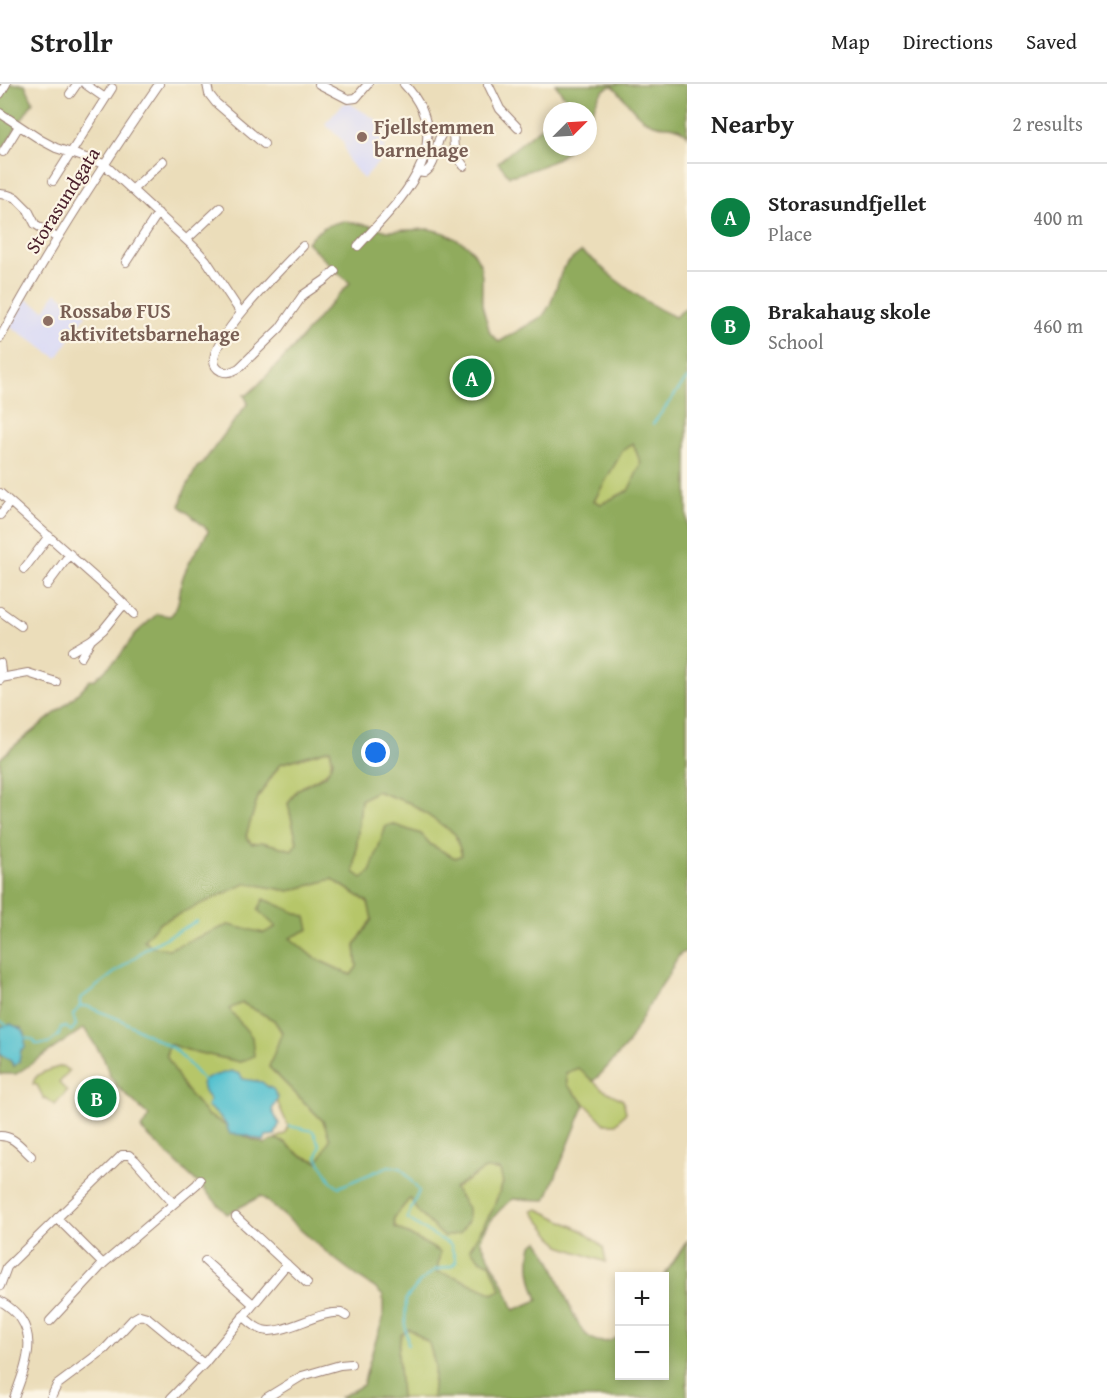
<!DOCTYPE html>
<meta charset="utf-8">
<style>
:root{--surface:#fff;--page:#f6f6f6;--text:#222;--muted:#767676;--line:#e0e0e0;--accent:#0b8043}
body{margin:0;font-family:"Gentium Book Plus",serif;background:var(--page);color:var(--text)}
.controls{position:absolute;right:18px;bottom:18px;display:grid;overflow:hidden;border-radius:0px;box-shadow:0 3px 9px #0003}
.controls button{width:54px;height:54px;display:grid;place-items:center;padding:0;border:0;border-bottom:2px solid var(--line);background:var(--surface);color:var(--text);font:30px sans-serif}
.compass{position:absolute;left:543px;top:18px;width:54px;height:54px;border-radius:50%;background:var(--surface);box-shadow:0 3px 9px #0003;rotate:66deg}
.you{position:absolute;left:376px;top:669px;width:21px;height:21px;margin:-15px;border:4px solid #fff;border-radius:50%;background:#1a73e8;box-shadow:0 0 0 9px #1a73e833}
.badge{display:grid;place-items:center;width:39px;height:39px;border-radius:50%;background:var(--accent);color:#fff;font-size:20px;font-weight:700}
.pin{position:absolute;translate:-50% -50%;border:3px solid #fff;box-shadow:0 2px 6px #0006}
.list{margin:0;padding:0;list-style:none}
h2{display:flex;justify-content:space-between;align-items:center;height:78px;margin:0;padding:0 24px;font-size:26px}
h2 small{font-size:20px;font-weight:400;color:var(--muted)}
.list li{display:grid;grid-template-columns:39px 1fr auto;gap:18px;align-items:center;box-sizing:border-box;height:108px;padding:0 24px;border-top:2px solid var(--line)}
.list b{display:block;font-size:22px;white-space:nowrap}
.list p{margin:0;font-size:20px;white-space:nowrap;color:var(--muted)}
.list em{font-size:20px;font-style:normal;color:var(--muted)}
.map{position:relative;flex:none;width:687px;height:1314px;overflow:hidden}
header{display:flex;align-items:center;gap:36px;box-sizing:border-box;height:84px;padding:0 30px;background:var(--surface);border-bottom:2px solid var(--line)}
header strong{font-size:28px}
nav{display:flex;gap:33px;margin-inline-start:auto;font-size:21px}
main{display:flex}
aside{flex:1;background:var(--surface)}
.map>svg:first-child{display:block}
.built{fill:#d6d7f8}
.green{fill:#b6c669;stroke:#80724a;stroke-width:1.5}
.forest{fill:#90ab5d;stroke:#6d6544;stroke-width:1.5;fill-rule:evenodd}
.water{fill:#55c1cf;stroke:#50707d;stroke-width:1.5}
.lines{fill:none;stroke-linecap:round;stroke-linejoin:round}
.stream{stroke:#55c1cf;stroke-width:2}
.minor-casing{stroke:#9a7e72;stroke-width:10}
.minor{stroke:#fff;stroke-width:8}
.education-dot{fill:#8d6e63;stroke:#fcf5e5;stroke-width:2}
.labels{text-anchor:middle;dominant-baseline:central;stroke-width:4.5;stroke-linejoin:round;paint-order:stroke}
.education-label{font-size:20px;font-weight:bold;fill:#785e54;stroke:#fcf5e5;text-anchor:start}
.street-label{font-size:20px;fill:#4a1f2b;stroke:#fcf5e5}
</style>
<header>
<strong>Strollr</strong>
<nav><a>Map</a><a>Directions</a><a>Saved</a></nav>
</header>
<main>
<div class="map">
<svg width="687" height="1314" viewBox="0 0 687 1314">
<rect width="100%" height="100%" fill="#fcf5e5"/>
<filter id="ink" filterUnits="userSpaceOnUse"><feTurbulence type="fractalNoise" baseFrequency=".0167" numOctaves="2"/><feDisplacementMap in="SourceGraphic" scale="12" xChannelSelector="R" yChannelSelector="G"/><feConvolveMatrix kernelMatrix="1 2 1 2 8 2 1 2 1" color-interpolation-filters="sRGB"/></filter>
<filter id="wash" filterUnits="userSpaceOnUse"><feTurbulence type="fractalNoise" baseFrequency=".008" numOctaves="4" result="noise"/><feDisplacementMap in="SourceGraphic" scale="24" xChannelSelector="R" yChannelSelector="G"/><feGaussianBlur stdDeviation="1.35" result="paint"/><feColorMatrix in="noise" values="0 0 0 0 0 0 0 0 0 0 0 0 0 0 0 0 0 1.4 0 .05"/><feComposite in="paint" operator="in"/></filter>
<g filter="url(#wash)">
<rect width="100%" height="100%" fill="#ebddba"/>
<path class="built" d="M349,19L377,36L384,48L385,62L380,77L363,95L348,76L343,57L325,40L343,20Z
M56,208L86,231L57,274L10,242L26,215L45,226Z"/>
<path class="green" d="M633,359L641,380L629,406L601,420L594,417L623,366Z
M330,665C337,693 317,692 299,705C294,708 291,715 288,720L297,759L292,766L262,758L252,760L246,752L258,713L280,680Z
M376,707L410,719L455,750L462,771L455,774L431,761L421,750L386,742L370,789L362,795L354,788L361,716Z
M332,795L368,818L372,835L355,861L357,883L351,891L314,874L276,843L264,850L228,841L169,865L152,863L143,855L159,839L247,799L289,807Z
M242,919L274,936L282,949L269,983L323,1037L330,1055L319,1078L300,1071L284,1058L275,1055L286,1049L288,1042L274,1010L238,1044L223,1040L219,1037L207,1031L185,1005L166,972L169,960L191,967L240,978L229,924Z
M62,982L69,987L59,999L67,1007L55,1021L46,1014L44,1015L37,1001L33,1000C35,987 52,986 62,982Z
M578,984L602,1005L623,1016L626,1028L616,1040H605L567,1001L566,989Z
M485,1085L500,1086L503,1098L492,1127L470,1165L481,1176L490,1179L501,1206L493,1210L456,1193L437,1189L440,1168L395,1143L394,1134L410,1114L418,1128Z
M538,1125L583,1147L603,1163L606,1178L560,1162L532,1127Z
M409,1245L429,1259L435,1280L432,1314H401L398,1268L401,1251Z"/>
<path class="forest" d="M0,0H25L33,18L0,69Z
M555,0H687V52C677,38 665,45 651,39C635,33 626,14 613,2C596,4 595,26 588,38V27H561L566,23L565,13Z
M552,34V63H571C559,78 528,88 509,92L498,78Z
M344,137L372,142L387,147L429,145L445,149L467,161L474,169L480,180L482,193V221L490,249L499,258L543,232L550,221L563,184L573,174L581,168C597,176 602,185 615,195C634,210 653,223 675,233L687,223V867L680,870L676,876L667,893L653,914L627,961L600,991L593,997L578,984L566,989L567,1001L585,1020L546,1116L513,1115C497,1127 488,1138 480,1156L503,1199L514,1226L538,1216C531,1197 527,1181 532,1161L538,1157C559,1183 564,1218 582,1246C585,1250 592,1256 597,1257C605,1259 613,1256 619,1252L620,1292H664V1192L687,1157V1314H432L435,1281L429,1259L409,1245L401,1251L398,1268L401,1314H339L363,1301L373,1265L383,1235V1212L375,1204L361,1195L331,1172L261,1112L227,1130L199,1100L141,1045L149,1032L116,1001L110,992L103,973L84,944L16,990H0V970L10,976L14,982L22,944L6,942L0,943V675C27,648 65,626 89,597L95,595L119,573L135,550L157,530L170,532C180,524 179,508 182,496C187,478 199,464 208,448V446L180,422L184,408L197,383L201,381L211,368L248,319L244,311H247L258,301L294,263L326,225L350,199L335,186L307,158C321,144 325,141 344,137ZM633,359L641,380L628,407L601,420L594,417L623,366ZM330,665L333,677L326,691L297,706L288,720L297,758L292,766L262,758L252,760L246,752L258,713L280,680ZM376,707L410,719L455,750L462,771L455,774L431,761L421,750L392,740L386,742L370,788L362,794L354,788L361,716ZM332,795L368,818L372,835L355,861L357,883L351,891L314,874L290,854L309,845L306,833L264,815L258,826L276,843L264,849L228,841L169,865L152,863L144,856L159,839L247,799L289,807ZM242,919L274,936L282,948L269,983L323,1037L330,1055L318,1078L300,1071L284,1058L275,1055L265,1060L246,1053L238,1044L223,1040L219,1037L207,1031L185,1005L166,971L169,960L191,967L240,978L254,972L252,953L229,925ZM485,1085L500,1086L503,1099L492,1127L470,1165L481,1177L490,1179L501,1206L493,1210L456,1193L437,1188L440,1168L395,1143L394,1134L410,1114L418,1128L444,1153L460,1149L468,1137V1124L454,1104Z"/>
<path class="water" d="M11,940C26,948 26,945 25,964L21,966L19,978L14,982L10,976L0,970V943Z
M231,987L240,990L243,995L262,998L268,1003L273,1005L278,1014L272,1026L279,1040L275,1051L266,1052L264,1057L245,1051L230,1050C228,1047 228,1044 226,1041C222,1033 213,1027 207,1022L210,1016L204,1008L202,1000L206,994Z"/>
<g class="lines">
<path class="stream" d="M653,340L687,294
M80,921V915L147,864L197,837
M0,937L7,941
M26,954L34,956L36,960H48L59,951L61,943H66L71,947L76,941L73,931L80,922H86L121,936L176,966L205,998
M289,1042L313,1047L320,1062L317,1073L331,1097L339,1103L389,1082L401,1084L419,1107L407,1134L423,1145L451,1161L456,1178L452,1182L435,1186L420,1198L406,1215L405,1239L408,1261"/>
</g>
</g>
<g filter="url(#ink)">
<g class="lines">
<g class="minor-casing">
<path id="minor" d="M85,0L105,14
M207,0L209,10L216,19L264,60
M319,0L348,15L356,14L368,0
M488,0L500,25L518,44
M0,10L6,0
M70,10L77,0
M0,29L41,56L56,64L104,80L194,163L206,176L241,229
M3,68L19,42
M418,88L424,89C441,79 432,55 446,46C458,50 451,58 455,68C457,73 461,78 464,82
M53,97L112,4
M132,106L163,77
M0,110L8,111L16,114L28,126L35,140L57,154
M187,155L220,124
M303,162C284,182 214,251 214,276C214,281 217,285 221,287C228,290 233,287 239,284L280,244L303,211L325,196L335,187
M358,162C399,117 462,61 404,0
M126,178L158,129
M0,254C48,166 102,82 159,0
M0,409L118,514L134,530
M0,431L10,418
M24,485L49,452
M47,501L70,470
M0,527L21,542
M72,567L91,556L103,546L124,520
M81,573L91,556
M0,579L1,587L0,596
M1,594L28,589L56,598
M0,1052C14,1052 21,1063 31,1072
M236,1133L307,1199
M57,1134L103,1180L197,1100L200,1096
M205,1177L253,1220
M0,1202L7,1183L122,1071H129L135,1076L173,1119
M0,1217C43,1241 28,1277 14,1314
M243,1232C249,1237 255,1244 263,1246C283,1252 319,1226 341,1229L346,1232
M50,1237L103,1180
M51,1314L57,1301L105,1265L133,1235L140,1231L147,1233L204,1280
M171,1314L204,1280L287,1180
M266,1314L302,1292L340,1281L351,1280"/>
</g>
<use href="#minor" class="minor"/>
</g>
</g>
<g class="education-dot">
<circle cx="362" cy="53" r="6"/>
<circle cx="48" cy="237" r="6"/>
</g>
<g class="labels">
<g class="education-label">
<text x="374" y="42">Fjellstemmen<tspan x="374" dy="23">barnehage</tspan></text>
<text x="60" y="226">Rossabø FUS<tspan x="60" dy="23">aktivitetsbarnehage</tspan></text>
</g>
<g class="street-label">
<text transform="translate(62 116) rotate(-58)">Storasundgata</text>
</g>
</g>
</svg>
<div class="controls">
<button>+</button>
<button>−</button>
</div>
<svg class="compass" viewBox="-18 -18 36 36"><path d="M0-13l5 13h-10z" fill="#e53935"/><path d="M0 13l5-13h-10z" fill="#767676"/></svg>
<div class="you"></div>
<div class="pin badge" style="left:472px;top:294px">A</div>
<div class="pin badge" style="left:97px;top:1014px">B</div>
</div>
<aside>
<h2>Nearby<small>2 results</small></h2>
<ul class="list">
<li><span class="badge">A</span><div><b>Storasundfjellet</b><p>Place</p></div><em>400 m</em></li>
<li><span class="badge">B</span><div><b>Brakahaug skole</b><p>School</p></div><em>460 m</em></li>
</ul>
</aside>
</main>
